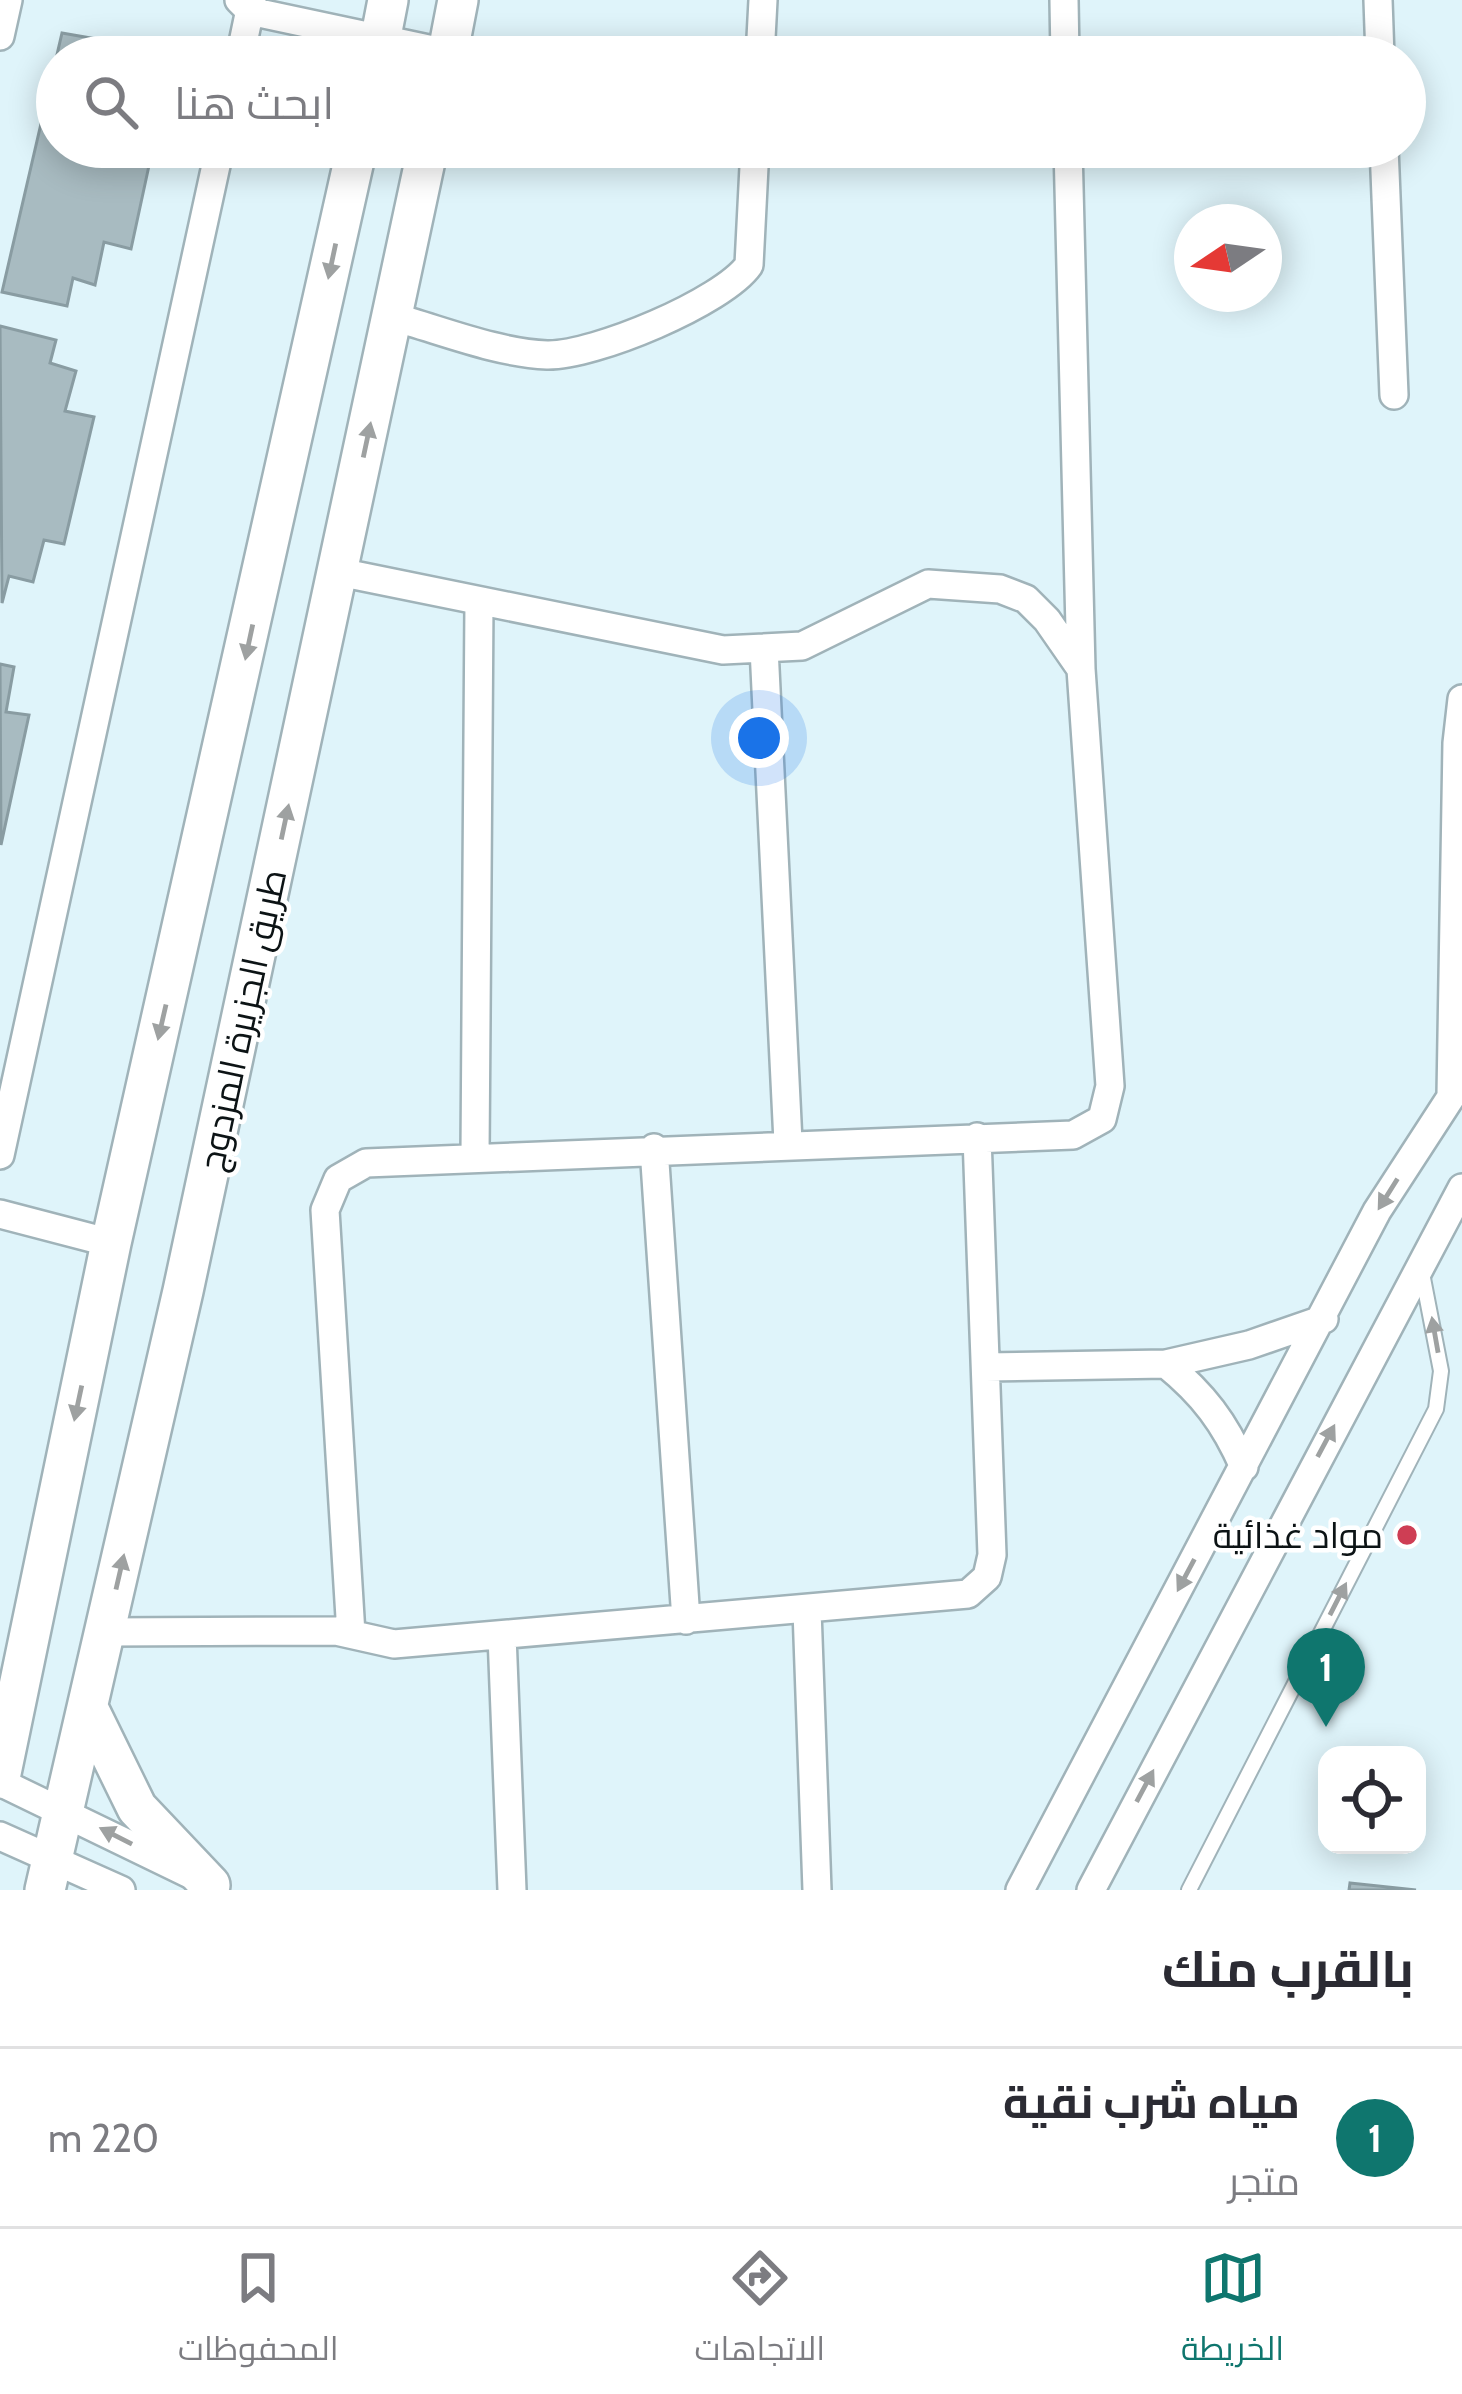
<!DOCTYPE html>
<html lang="ar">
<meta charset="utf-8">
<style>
:root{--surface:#fff;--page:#f7f7f7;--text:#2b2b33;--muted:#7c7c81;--line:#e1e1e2;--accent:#0f766e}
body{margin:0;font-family:Cabin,Cairo,sans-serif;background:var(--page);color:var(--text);direction:rtl}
.controls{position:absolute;right:36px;bottom:36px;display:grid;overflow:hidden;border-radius:24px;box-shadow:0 6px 30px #0003}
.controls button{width:108px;height:108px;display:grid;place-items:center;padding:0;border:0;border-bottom:3px solid var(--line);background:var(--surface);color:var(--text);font:60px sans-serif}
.compass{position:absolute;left:1174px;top:204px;width:108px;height:108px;border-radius:50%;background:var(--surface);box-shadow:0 6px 30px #0003;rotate:257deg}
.you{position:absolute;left:759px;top:738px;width:42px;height:42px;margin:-30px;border:9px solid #fff;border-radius:50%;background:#1a73e8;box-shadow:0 0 0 18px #1a73e833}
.badge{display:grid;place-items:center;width:78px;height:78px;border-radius:50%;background:var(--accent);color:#fff;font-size:39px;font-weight:700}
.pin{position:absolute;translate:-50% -99px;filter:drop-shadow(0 3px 6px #0008)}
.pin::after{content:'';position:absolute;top:63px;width:42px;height:36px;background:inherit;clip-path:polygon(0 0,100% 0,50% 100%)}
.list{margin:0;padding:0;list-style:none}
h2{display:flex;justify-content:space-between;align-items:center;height:156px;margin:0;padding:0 48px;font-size:51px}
h2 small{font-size:39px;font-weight:400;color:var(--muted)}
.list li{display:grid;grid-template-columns:78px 1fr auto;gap:36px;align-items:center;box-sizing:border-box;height:180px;padding:0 48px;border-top:3px solid var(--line)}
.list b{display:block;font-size:45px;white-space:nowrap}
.list p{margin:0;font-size:39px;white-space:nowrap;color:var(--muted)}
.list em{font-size:39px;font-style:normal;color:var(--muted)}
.icon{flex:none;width:66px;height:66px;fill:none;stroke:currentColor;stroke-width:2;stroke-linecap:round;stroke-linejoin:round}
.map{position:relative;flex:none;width:1462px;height:1890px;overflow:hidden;direction:ltr}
.search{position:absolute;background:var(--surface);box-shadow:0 6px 30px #0003;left:36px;right:36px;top:36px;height:132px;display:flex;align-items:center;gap:30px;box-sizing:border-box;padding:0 42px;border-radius:66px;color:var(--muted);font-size:45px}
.sheet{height:336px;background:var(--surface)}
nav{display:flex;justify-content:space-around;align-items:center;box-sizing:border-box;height:168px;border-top:3px solid var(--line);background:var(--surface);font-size:33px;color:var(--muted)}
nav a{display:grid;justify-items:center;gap:6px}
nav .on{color:var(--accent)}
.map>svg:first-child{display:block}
.building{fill:#a8bbc1;stroke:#899ca2;stroke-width:3}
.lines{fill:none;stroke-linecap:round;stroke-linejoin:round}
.lane-casing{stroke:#a0b3b9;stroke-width:18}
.street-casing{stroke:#a0b3b9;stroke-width:32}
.secondary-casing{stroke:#a0b3b9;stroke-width:44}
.lane{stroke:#fff;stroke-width:14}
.street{stroke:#fff;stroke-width:27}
.secondary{stroke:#fff;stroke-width:39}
.oneway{fill:#9ea1a1}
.poi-dot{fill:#ce3e54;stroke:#fff;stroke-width:4.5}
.labels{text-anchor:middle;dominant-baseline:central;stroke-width:9;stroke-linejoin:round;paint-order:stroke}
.street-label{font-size:36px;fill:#0c1315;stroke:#fff}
.poi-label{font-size:36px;fill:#0c1315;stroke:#fff;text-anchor:end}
</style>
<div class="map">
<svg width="1462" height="1890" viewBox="0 0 1462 1890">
<rect width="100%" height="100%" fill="#dff4fa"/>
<path class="building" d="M62,33L125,44L121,57H57V147H153L131,249L104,242L95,285L73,278L67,306L2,292Z
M0,326L56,340L50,363L76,371L65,411L94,417L64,544L44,540L33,582L9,576L2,603Z
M0,664L14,667L6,712L29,715L1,845Z
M1350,1883L1416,1890H1349Z"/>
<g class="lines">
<g class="lane-casing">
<path id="lane" d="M1189,1890L1436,1409L1441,1371L1422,1273"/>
</g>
<g class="street-casing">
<path id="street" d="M239,0L250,11L447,53
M1064,0L1065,57
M1378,0L1380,57
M0,36L8,0
M240,57L252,0
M760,57L763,0
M1384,147L1394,395
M393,317C441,330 497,353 547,355C594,356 723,302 749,265L755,147
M339,572L723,650L802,646L928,584L1000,589L1026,599L1047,620L1081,669
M764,648L788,1142
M1451,1095L1457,743L1462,699
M654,1148L686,1620
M0,1155L220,147
M475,1155L479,602
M0,1214L111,1243
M1166,1364C1203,1394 1225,1423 1244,1467
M986,1367L1166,1364L1249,1345L1324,1319
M807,1610L817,1890
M106,1632L336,1631L394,1644L968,1594L987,1577L992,1555L977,1137
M351,1634L325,1210L338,1179L366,1163L1073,1135L1102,1119L1110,1086L1081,669L1068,147
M502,1635L512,1890
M0,1782L190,1874
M0,1836L121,1890
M1020,1890L1377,1211L1462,1080
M1091,1890L1462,1188"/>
</g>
<g class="secondary-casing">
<path id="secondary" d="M377,57L388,0
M447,57L458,0
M89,1710L137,1808L210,1885
M0,1778L111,1243L357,147
M45,1890L183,1291L428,147"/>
</g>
<use href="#lane" class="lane"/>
<use href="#street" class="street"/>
<use href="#secondary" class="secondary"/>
</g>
<defs><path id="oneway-solid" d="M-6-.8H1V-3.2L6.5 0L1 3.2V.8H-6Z" transform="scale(3)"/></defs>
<g class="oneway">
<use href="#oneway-solid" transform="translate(332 261) rotate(102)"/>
<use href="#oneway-solid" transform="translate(367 440) rotate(-78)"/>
<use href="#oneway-solid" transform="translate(249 642) rotate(102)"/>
<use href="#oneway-solid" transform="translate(285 822) rotate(-78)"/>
<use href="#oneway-solid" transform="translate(162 1022) rotate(103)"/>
<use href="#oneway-solid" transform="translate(1388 1194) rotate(122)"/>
<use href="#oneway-solid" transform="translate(1435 1335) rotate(-100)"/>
<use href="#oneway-solid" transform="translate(78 1403) rotate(102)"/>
<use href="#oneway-solid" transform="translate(1326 1441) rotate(-62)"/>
<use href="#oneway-solid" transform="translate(120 1572) rotate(-77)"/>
<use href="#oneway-solid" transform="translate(1186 1575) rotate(118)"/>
<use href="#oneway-solid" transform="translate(1338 1599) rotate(-63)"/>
<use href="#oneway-solid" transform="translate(1145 1786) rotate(-62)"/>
<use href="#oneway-solid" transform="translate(116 1836) rotate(-153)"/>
</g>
<circle class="poi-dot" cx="1407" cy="1535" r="12"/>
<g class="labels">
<g class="street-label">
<text transform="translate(242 1020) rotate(-78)">طريق الجزيرة المزدوج</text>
</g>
<g class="poi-label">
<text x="1383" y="1535">مواد غذائية</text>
</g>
</g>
</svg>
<div class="controls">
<button><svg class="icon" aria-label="locate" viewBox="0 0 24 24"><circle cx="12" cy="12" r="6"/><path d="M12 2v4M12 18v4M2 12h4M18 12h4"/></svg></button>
</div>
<svg class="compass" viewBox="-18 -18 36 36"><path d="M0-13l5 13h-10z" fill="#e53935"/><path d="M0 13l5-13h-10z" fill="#7c7c81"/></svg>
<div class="you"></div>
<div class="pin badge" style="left:1326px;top:1727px">1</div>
<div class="search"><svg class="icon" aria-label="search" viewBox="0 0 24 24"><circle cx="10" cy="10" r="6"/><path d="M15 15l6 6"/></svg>ابحث هنا</div>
</div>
<section class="sheet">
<h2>بالقرب منك<small></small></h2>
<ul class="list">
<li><span class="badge">1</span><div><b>مياه شرب نقية</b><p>متجر</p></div><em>220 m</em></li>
</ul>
</section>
<nav>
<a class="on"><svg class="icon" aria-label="map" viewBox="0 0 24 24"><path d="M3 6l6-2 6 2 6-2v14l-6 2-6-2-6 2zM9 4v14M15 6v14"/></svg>الخريطة</a>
<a><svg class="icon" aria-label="directions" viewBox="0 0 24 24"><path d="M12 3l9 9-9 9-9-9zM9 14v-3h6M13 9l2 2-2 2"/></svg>الاتجاهات</a>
<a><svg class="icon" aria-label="saved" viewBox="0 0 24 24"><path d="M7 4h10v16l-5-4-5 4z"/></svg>المحفوظات</a>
</nav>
